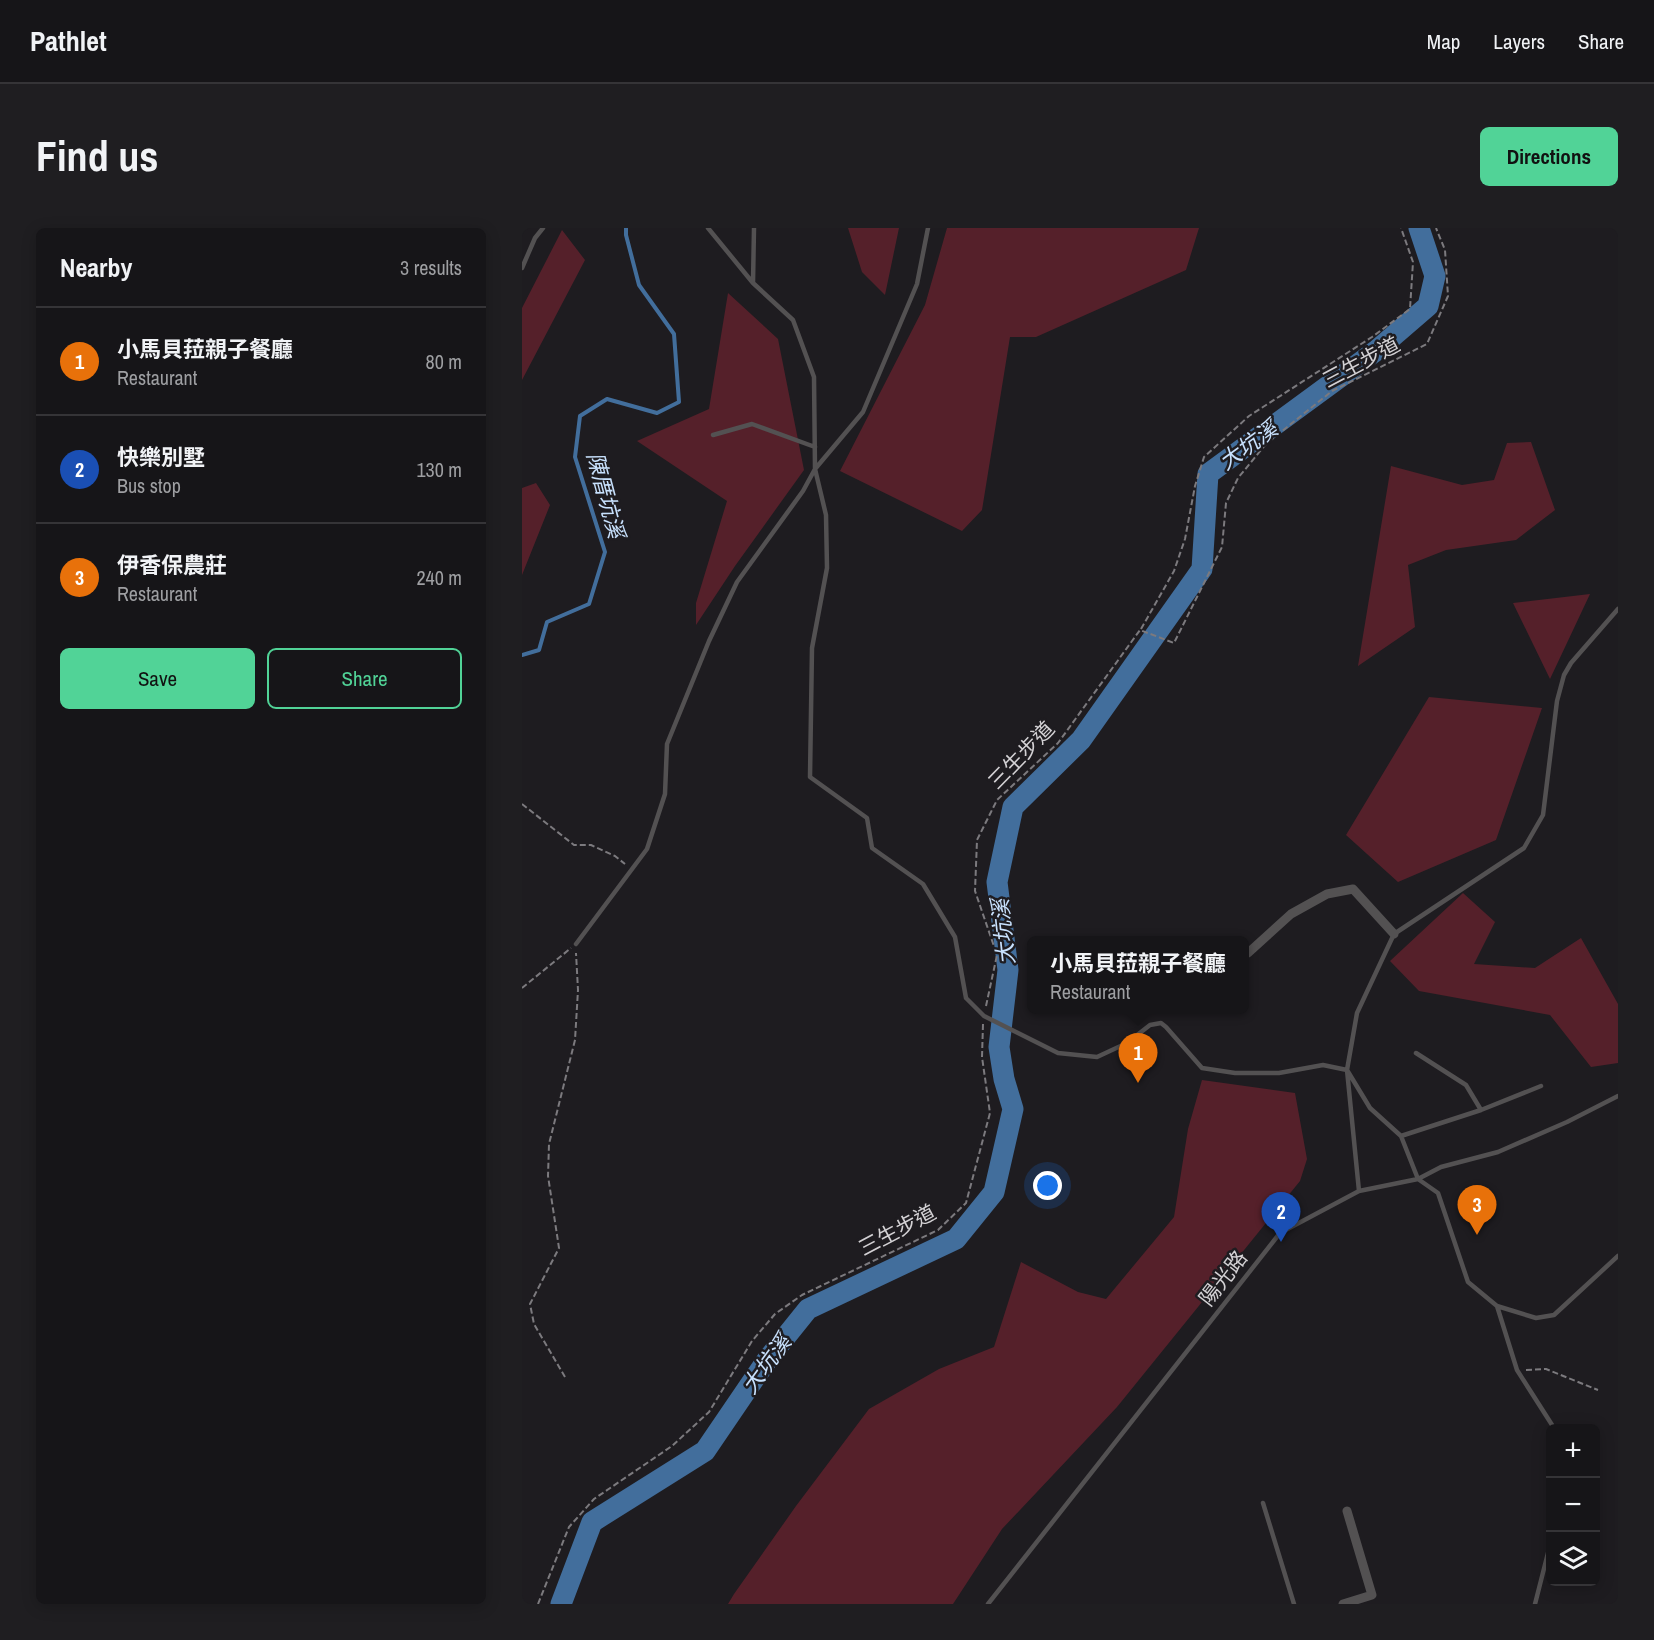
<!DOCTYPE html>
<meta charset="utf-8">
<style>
:root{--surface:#161518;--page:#1f1e21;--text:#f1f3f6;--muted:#9e9fa2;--line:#353437;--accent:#51d397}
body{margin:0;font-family:"Archivo Narrow","Noto Sans TC",sans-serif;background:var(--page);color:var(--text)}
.controls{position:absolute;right:18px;bottom:18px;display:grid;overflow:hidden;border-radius:9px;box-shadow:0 3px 15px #0003}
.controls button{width:54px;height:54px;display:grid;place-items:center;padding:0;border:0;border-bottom:2px solid var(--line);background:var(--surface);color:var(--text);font:30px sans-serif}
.you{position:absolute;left:526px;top:958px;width:21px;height:21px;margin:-15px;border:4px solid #fff;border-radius:50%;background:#1a73e8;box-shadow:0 0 0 9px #1a73e833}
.badge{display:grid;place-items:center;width:39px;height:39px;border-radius:50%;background:var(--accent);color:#fff;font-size:20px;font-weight:700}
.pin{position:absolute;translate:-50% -50px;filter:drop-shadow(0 2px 3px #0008)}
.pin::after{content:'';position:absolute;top:32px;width:21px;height:18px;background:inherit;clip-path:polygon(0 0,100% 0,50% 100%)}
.popup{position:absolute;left:505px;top:708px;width:222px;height:78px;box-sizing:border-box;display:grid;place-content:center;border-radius:9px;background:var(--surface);filter:drop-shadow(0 2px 4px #0005);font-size:20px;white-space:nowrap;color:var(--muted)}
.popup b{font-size:22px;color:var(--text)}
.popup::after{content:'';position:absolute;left:50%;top:100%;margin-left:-12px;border:12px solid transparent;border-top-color:var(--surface)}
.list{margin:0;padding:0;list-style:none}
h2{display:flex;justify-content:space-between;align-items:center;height:78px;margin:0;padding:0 24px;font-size:26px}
h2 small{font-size:20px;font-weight:400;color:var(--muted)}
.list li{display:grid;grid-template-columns:39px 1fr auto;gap:18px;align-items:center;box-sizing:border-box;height:108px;padding:0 24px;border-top:2px solid var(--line)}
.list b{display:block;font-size:22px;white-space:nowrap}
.list p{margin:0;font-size:20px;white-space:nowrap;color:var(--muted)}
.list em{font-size:20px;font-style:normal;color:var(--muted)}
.actions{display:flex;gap:12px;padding:18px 24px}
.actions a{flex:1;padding:14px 0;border:2px solid var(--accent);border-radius:9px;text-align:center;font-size:21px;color:var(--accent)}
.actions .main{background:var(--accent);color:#111}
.icon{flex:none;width:33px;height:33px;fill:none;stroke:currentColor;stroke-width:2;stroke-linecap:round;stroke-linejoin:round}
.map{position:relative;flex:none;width:1096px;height:1376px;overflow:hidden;border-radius:9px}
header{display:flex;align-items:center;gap:36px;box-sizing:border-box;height:84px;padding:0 30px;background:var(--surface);border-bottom:2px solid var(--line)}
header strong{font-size:28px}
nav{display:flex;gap:33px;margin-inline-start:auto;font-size:21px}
.intro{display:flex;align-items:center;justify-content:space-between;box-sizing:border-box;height:144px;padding:0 36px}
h1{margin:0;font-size:42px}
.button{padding:15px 27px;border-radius:9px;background:var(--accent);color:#111;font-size:21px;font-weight:700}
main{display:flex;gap:36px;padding:0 36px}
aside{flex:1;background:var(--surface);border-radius:9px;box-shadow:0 3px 15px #0003}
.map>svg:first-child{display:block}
.green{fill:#55202a}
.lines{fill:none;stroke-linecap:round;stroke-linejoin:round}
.stream{stroke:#426e9c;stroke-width:4}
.river{stroke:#426e9c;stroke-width:21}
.path{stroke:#7c7a7e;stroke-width:2;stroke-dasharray:6 3;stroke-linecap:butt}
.service{stroke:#535152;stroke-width:4.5}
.minor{stroke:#535152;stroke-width:9}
.labels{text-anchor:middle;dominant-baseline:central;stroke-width:5;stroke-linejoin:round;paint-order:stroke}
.street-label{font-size:21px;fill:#d3d1d4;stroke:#1e1c20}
.water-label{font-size:22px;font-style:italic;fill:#c8e1fd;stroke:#1e1c20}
</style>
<header>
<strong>Pathlet</strong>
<nav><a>Map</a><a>Layers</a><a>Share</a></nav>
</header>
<div class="intro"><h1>Find us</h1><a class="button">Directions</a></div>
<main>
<aside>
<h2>Nearby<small>3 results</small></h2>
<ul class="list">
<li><span class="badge" style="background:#e8710a">1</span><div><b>小馬貝菈親子餐廳</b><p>Restaurant</p></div><em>80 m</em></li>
<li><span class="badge" style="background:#1a4fb4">2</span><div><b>快樂別墅</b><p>Bus stop</p></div><em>130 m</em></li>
<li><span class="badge" style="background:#e8710a">3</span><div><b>伊香保農莊</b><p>Restaurant</p></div><em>240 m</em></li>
</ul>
<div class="actions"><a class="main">Save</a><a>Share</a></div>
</aside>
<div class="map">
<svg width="1096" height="1376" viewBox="0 0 1096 1376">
<rect width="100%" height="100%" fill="#1e1c20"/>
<path class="green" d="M326,0H377L363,67L340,44Z
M425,0H677L664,42L514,109H488L460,282L440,303L318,243L403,77Z
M40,2L63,32L0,152V80Z
M206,65L256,111L282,242L213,338L174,397V375L205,273L115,213L187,181Z
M1009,214L1033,282L994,312L924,322L886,337L893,399L836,438L869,238L940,257L972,252L985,215Z
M14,255L28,277L0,347V260Z
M1068,366L1028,451L991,375Z
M907,469L1020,480L974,612L876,654L824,607Z
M941,665L973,694L952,736L1013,740L1059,710L1096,776V835L1069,839L1028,787L897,763L868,733Z
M680,852L773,865L785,931L778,953L595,1179L480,1301L431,1376H206L212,1366L274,1278L347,1181L417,1141L472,1119L499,1034L556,1064L584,1071L652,989L666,901Z"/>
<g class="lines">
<path class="stream" d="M0,427L17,422L25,394L67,376L83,324L53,229L58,188L85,171L135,185L157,174L152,106L117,57L104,7V0"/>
<path class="river" d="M39,1376L70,1294L183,1223L245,1132L286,1081L434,1011L472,964L491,881L482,851L477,819L486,742L475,654L491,579L559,512L680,341L686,246L855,122L906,78L913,48L897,0"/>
<path class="path" d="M619,401L652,343L663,311L673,258L682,229L727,188L850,109L888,81L891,34L879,0
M0,576L52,617H69L93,628L103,636
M0,760L49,720
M464,778L475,727L453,663L455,612L475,572L536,515L618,402L652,415L700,319L704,275L716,250L744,216L810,163L905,116L926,68L923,22L914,0
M1004,1142L1024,1141L1076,1162
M43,1149L12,1096L8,1076L37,1020L26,948L27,916L53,812L56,762L54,725
M16,1376L47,1299L72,1271L150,1218L187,1184L230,1113L253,1086L280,1067L416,1002L444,975L468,885L460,829L461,796"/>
<path class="service" d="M186,0L231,55L271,92L292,149L293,241L304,287L305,340L290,420L288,549L345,590L350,620L401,656L433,709L444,770L462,788L536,825L575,829L605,815L628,797L639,795L644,799L680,840L713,845H757L801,837L825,842L848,880L879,908L896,951L916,965L946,1054L975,1078L995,1142L1032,1200
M0,40L13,10L21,0
M231,55L232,0
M191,207L230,196L293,219
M54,716L125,621L143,566L145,516L187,413L215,354L281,263L293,241L341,184L395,56L406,0
M894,825L944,857L959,882
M879,908L959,882L1019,858
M837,963L825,842L835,785L872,706L1002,620L1021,587L1035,473L1042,447L1049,435L1096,381
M975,1078L1014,1090L1032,1087L1096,1028
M741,1275L772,1376
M466,1376L758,1005L837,963L896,951L919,939L976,924L1045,894L1096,868
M1013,1376L1028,1317"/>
<path class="minor" d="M726,725L769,686L805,666L831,661L872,706
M821,1376L850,1367L825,1283"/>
</g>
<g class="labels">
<g class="street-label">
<text transform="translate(839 134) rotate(-28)">三生步道</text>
<text transform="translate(499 527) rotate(-46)">三生步道</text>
<text transform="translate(375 1002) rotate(-28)">三生步道</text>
<text transform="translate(701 1050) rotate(-52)">陽光路</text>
</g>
<g class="water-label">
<text transform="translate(726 217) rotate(-36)">大坑溪</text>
<text transform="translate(84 267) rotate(75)">陳厝坑溪</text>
<text transform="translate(481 704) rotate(-96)">大坑溪</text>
<text transform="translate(244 1136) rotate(-54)">大坑溪</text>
</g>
</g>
</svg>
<div class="controls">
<button>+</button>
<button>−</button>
<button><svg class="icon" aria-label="layers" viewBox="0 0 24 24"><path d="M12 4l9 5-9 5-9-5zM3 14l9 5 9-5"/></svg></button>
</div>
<div class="you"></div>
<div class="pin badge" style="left:616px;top:855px;background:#e8710a">1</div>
<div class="popup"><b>小馬貝菈親子餐廳</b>Restaurant</div>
<div class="pin badge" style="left:759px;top:1014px;background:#1a4fb4">2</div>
<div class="pin badge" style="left:955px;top:1007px;background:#e8710a">3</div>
</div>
</main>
